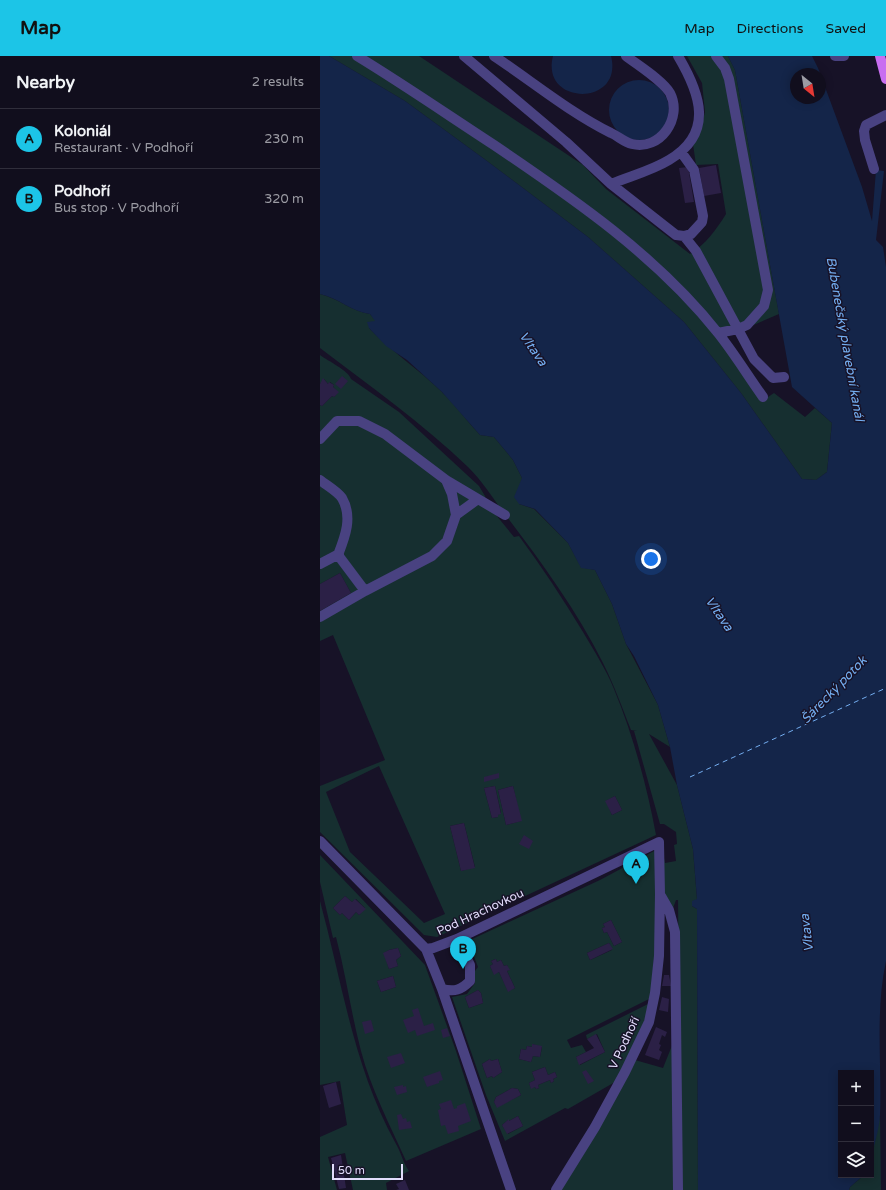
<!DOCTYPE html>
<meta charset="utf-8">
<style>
:root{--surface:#110e1d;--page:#1a1726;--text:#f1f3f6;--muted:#9c9ca4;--line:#302e3b;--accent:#1cc5e7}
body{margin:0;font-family:"Varela Round",sans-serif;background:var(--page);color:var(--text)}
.controls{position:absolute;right:12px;bottom:12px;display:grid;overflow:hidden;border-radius:0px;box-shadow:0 2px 10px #0003}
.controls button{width:36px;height:36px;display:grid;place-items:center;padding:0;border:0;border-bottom:1px solid var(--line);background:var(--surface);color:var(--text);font:20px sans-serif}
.compass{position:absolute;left:470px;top:12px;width:36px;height:36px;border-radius:50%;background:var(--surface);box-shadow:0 2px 10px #0003;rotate:150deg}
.scale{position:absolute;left:12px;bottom:10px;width:71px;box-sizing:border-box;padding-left:4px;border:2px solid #e1dcfb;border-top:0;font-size:11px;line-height:14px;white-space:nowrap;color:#e1dcfb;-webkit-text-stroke:3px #171227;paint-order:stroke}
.you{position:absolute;left:331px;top:503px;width:14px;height:14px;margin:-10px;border:3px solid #fff;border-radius:50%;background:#1a73e8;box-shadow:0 0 0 6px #1a73e833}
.badge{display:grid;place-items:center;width:26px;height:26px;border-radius:50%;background:var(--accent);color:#111;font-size:13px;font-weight:700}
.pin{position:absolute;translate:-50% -33px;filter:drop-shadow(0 1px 2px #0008)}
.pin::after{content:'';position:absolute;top:21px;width:14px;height:12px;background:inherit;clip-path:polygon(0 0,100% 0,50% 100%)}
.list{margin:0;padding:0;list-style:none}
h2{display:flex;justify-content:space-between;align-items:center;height:52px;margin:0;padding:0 16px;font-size:17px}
h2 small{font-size:13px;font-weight:400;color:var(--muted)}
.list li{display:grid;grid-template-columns:26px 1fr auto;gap:12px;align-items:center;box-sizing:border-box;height:60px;padding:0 16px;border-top:1px solid var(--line)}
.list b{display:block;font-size:15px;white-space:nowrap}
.list p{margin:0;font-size:13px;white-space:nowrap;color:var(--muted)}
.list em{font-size:13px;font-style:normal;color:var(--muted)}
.icon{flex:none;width:22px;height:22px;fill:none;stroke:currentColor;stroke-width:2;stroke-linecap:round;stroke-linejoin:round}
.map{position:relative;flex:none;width:566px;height:1134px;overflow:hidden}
header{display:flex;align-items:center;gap:24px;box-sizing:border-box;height:56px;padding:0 20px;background:var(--accent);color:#111}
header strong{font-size:19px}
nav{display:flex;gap:22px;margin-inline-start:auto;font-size:14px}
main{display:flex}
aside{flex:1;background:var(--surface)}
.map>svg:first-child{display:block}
.green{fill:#162f30;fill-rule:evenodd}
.water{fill:#142549;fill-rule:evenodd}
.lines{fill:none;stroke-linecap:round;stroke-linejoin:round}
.ferry{stroke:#74aef1;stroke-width:1;stroke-dasharray:5 4;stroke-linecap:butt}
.building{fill:#2b2046}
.minor{stroke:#494281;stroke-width:10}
.major{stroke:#c86ef0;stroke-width:10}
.labels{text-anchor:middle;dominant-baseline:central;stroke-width:3;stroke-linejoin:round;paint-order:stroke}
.street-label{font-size:12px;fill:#e1dcfb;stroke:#171227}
.water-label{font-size:13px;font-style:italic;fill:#74aef1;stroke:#171227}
</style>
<header>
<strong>Map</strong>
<nav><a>Map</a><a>Directions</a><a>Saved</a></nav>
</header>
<main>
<aside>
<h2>Nearby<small>2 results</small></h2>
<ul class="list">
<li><span class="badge">A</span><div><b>Koloniál</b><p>Restaurant · V Podhoří</p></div><em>230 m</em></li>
<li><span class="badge">B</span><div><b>Podhoří</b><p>Bus stop · V Podhoří</p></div><em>320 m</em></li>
</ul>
</aside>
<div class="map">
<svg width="566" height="1134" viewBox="0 0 566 1134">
<rect width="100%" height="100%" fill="#171227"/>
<path class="green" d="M9,0H99L263,109L286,133L370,198C386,188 396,174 406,158L398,108L376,109L373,88L380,75L385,56L382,27L367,0H408L415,14L459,258L399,284L442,345L454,337L485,361L495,352L512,367L507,416L496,424L482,423L421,337L364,266L268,181L167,105L85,45Z
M0,238C18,242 31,255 50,258L56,265L49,272C71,295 98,313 121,335C135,349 147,365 160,379L174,381L193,404L202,422L199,448L214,453L248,487L261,511L275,514L292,548L306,588L338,649L350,691L329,678L357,729L373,793L377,843L372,850L377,853L378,1134H361L358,844H356L352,855L341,832L342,792L345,807L356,805L354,789L357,788L356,776L344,768H340L314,675H317L311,674C302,651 294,629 283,607C257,555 222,507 187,461C173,443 165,428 148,411C102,367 50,330 0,292Z
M0,299C8,305 29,315 31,323L79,356L159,430L165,440L167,448L194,481L199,480C222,511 243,543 263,576C274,595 286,613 294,633C313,679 327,730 336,779L117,881L104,879L0,776V730L65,704L13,579L0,585V555L31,537L20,517L0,528V349L2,350L12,340L14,341L18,336L13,331L14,329L10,326L8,328L4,323L0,328ZM59,710L125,858L104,867L30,796L6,736ZM175,730L181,757L178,759V761L172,762L164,732ZM193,730L201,765L186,769L178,734ZM295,740L302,754L292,759L286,745ZM144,767L155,811L141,815L130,770Z
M336,794L338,849L331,942L247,984L251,992L262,989L266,996L256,1001L260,1009L285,996L277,978L267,983L266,979L330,947L320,981L295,1026L248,1053L245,1052L185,1085L166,1039L132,941L147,938L155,927V915L158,911L148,885L280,824ZM291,864L302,886L294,890L287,876L284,877L282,872L285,871L283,868ZM289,887L292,894L270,904L267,897ZM176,903L177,906L181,904L184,910L187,909L189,914L187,915L195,932L188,935L179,916L174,918L170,910L173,908L171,905ZM158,934L161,937L163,947L149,952L145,941ZM212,988L222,991L220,1001L213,1000L211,1006L199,1003L201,993L206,994L207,990L212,991ZM170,1003L171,1005L178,1003L182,1016L173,1022L172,1020L167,1022L162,1008ZM225,1011L228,1019L235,1016L237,1021L233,1023L234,1025L231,1027L230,1024L218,1029L219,1032L216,1033L215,1031L211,1032L209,1027L215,1024L212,1016ZM192,1032L198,1033L201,1039L177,1051L174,1046L176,1041ZM198,1060L203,1070L188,1078L182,1069L188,1064L189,1065Z
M0,799L105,909L136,995L161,1073L86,1105C70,1069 51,1033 41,995C31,957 26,919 16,881L13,882L0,826ZM25,840L32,846L36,843L45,852L39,859L36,856L29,864L22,857L20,859L13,852ZM78,892L81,900L76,904L78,910L69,913L64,897L69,894ZM73,920L76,931L61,936L57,925Z
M0,845C23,929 33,1010 76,1088C81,1096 83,1107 89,1115L66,1127L67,1134H33L25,1097L8,1101L17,1134H0V1081L27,1069L20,1025L0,1029Z
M353,987L355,1134H240L315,1004L343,1012Z
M560,1060L561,1134H529L530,1131L544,1119H551V1104Z"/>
<path class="water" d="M0,0H9L85,45L167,105L268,181L364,266L421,337L482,423L496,424L507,416L512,367L472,331L415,14L408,0H492L498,12L542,131L552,165L556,114L564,115L556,184L563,191L566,211V905C555,956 562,1007 560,1059C559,1074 554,1089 551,1104V1017H521V1119H544L530,1131L529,1134H378L377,853L372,850V845L377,843L373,793L357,729L350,691L338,649L314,600L306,588L292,548L275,514L261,512L248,487L215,453L199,448L194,441L202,422L193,404L174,381L160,379L122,336L87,304L66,290L49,272L47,266L55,265L50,258C30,255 19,242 0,238ZM476,18H500V42H476Z
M233,0H291C304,51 220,50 233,0Z
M289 54a30 30 0 1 1 60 0a30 30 0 1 1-60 0Z"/>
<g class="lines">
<path class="ferry" d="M370,721L566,632"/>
</g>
<path class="building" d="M396,109L401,137L384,140L379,112Z
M368,111L374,146L365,147L359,112Z
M22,320L28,325L21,333L15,328Z
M3,322L8,328L9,326L14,329L13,331L19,336L14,341L12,340L2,350L0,349V328Z
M20,517L31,537L0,555V528Z
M179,717V722L164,726V721Z
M175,730L181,758L178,759V761L172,762L164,732Z
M193,730L202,765L186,769L178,734Z
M295,740L302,754L292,759L285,745Z
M144,767L155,812L141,815L130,770Z
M204,779L213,785L209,793L199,788Z
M25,840L32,846L35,843L46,853L39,859L36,856L29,864L22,857L20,859L13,852Z
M291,864L302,886L294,890L287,876L284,877L282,872L285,871L283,868Z
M289,887L293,893L270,904L267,897Z
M78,892L81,900L76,904L78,910L69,913L63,897L69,894Z
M176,903L177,906L181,904L184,910L187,909L190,914L187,915L195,932L188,936L179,916L174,919L170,910L173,908L171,905Z
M344,919H349L351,930H342Z
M73,920L76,931L61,936L57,925Z
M158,934L161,937L163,947L149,952L145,941Z
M342,941L349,943L348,956L339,954Z
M98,952L104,970L113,967L115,974L97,980L95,974L88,977L83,964L94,960L92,954Z
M51,964L54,975L45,978L42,966Z
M336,971L347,976L345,981L342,979L339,988L341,989L339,994L342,996L339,1004L325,999Z
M127,972L130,980L123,982L121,974Z
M276,978L285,996L259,1009L256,1001L274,992L267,983Z
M212,988L222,990L220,1001L213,1000L211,1006L199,1003L201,993L206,994L207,990L212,991Z
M81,997L85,1007L71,1012L67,1001Z
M170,1003L171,1005L178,1003L182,1016L173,1022L172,1020L167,1022L162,1008Z
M225,1011L228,1019L235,1016L237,1021L233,1023L234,1025L231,1027L230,1024L218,1029L219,1032L216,1033L215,1031L211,1033L209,1027L215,1024L212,1016Z
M266,1014L274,1025L268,1028L262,1016Z
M120,1015L123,1024L119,1025V1027L107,1031L103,1021Z
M16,1026L21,1048L9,1052L3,1030Z
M83,1029V1031L86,1030L87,1036L77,1039L74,1031Z
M192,1032L198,1033L201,1039L177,1052L174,1046L176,1041Z
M131,1044L134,1053L137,1052V1050L145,1047L151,1065L138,1070L139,1075L128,1078L125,1069L121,1070L118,1054L121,1053L119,1048Z
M81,1058L83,1063L86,1062L87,1066L90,1065L92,1072L79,1074L77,1059Z
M198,1060L203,1070L187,1078L182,1069L189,1063V1065Z
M21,1099L26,1132L19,1133L11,1102Z
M85,1124L89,1134H76L79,1133L76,1128Z"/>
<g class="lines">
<path class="minor" d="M37,0C83,28 128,59 174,89C254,143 337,200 398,277C414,297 428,320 443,341
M144,0L246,86L291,128L356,179L364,180L371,178L382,166L383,160L374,114L361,96
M174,0C213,26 249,56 291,77C298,80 304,86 312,88C340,95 363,62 350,37C342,24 319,10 306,0
M396,0L405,12L409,23L448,234L444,250L427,269L418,273L398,277
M515,0H524
M554,113L545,84L544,75L546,69L566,59
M291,128C310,120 331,115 349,104C395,77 380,37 358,0
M364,180L376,195L434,303L453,322L464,321
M0,383L17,365H39L65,378L126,424L185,459
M0,424C6,429 17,435 22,442C33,461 25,481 18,499L45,535
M126,424L132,438L136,459
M0,508L19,498
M0,561L45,535L112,500L127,485L136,459L158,443
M0,785L106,893L122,933L191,1134
M341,840L349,854L355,876L358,1134
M106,893L113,892L137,883L339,786L340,838L339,900L335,937L329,966L305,1016L275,1071L236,1134
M122,933C135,936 141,934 150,925V909L137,883"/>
<path class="major" d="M560,0L566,23"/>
</g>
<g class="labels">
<g class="street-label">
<text transform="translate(160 856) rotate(-25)">Pod Hrachovkou</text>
<text transform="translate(304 987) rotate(-65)">V Podhoří</text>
</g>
<g class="water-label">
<text transform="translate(525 283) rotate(80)">Bubenečský plavební kanál</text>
<text transform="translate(213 293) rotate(55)">Vltava</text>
<text transform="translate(399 558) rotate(55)">Vltava</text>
<text transform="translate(514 634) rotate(-46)">Šárecký potok</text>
<text transform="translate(487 877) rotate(-97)">Vltava</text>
</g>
</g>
</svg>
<div class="controls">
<button>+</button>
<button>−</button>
<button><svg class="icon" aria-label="layers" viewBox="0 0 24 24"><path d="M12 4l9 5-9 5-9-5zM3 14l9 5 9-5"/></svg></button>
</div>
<svg class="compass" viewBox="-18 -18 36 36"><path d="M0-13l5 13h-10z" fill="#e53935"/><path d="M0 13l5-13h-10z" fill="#9c9ca4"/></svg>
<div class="scale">50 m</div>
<div class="you"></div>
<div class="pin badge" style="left:316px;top:828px">A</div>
<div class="pin badge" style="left:143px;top:913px">B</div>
</div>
</main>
